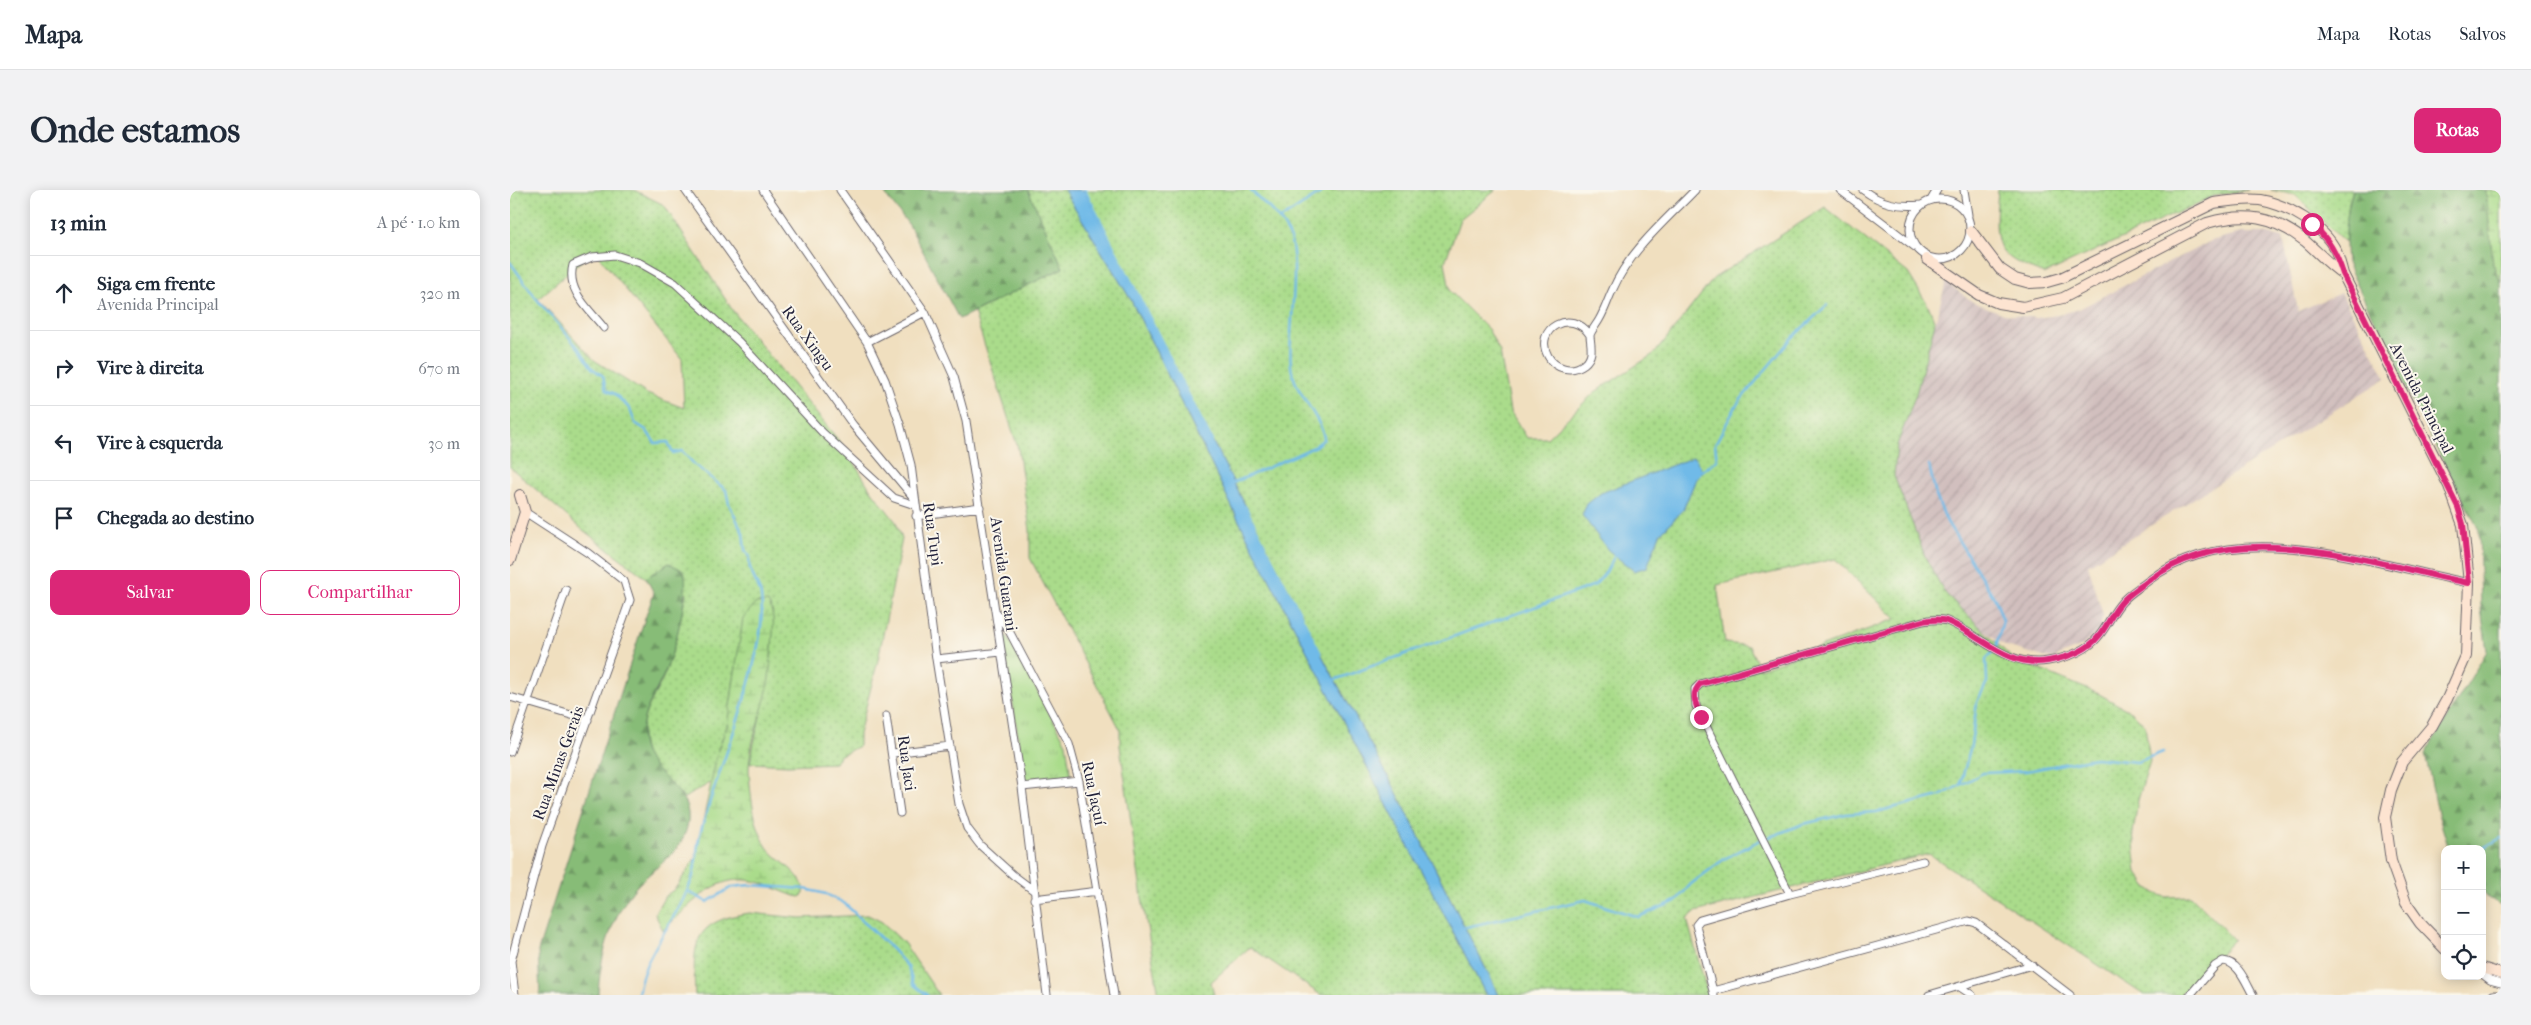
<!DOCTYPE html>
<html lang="pt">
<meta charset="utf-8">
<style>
:root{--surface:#fff;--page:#f2f2f3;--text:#1f2937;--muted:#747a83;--line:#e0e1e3;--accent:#db2777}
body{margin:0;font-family:"IM FELL French Canon",serif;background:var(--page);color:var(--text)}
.controls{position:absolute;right:15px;bottom:15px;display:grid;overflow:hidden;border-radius:10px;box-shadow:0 2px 12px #0003}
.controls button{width:45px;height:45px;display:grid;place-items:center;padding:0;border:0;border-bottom:1px solid var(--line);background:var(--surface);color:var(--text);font:25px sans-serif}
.stop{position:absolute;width:15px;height:15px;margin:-11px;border:4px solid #db2777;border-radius:50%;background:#fff}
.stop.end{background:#db2777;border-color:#fff;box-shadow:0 1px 5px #0008}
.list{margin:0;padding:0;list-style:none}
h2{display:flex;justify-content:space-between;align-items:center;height:65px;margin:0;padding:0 20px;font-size:21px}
h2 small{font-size:16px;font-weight:400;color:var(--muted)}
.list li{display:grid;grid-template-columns:32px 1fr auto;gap:15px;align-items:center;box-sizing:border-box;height:75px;padding:0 20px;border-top:1px solid var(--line)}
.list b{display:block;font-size:19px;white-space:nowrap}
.list p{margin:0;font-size:16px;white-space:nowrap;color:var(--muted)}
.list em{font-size:16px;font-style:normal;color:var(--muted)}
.actions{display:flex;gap:10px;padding:15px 20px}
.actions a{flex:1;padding:11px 0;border:1px solid var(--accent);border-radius:10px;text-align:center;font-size:18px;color:var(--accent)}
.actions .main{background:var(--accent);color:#fff}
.icon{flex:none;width:28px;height:28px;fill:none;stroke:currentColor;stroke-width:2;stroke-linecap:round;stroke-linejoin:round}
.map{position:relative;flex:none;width:1991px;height:805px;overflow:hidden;border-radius:10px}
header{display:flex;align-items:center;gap:30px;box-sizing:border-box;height:70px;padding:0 25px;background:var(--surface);border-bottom:1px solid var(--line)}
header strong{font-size:24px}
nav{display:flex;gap:28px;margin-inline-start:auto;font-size:18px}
.intro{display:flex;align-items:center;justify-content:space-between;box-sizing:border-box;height:120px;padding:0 30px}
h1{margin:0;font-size:35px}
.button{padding:12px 22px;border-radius:10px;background:var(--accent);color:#fff;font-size:18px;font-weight:700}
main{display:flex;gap:30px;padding:0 30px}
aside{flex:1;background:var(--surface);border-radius:10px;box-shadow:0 2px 12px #0003}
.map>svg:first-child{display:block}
.industrial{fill:url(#industrial-furrows)}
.grass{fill:url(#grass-dots);stroke:#667f63;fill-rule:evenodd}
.forest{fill:url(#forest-firs);stroke:#546f59}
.wetland{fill:url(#wetland-marsh);stroke:#667f63}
.park{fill:url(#park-tufts);stroke:#667f63}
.water{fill:#6fbae8;stroke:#486e92}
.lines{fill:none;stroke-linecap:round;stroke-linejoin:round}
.stream{stroke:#6fbae8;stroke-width:2.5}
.street-casing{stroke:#6a6469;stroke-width:9}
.secondary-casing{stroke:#6a6469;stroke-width:12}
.street{stroke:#fff;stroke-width:7}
.secondary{stroke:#fde4d1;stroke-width:10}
.route{stroke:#db2777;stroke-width:6}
.labels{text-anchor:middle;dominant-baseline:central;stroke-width:4;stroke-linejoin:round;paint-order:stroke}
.street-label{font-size:16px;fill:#22223b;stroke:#fbf7ec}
</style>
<header>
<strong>Mapa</strong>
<nav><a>Mapa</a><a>Rotas</a><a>Salvos</a></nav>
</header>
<div class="intro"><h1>Onde estamos</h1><a class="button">Rotas</a></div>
<main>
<aside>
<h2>13 min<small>A pé · 1.0 km</small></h2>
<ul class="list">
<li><svg class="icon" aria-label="ahead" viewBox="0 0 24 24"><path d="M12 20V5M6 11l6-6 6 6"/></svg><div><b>Siga em frente</b><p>Avenida Principal</p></div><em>320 m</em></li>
<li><svg class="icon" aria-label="right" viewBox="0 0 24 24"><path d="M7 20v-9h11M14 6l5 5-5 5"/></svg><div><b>Vire à direita</b></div><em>670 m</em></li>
<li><svg class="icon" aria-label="left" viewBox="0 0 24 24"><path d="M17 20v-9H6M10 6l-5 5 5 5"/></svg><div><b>Vire à esquerda</b></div><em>30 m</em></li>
<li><svg class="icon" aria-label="arrive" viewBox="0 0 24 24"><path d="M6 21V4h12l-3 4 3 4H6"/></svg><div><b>Chegada ao destino</b></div></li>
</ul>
<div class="actions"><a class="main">Salvar</a><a>Compartilhar</a></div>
</aside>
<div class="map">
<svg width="1991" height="805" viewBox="0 0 1991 805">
<defs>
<pattern id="industrial-furrows" width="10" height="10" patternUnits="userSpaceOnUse" patternTransform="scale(1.25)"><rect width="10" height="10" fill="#d1bfbe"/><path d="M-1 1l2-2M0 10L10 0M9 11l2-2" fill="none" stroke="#b3a4a4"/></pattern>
<pattern id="grass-dots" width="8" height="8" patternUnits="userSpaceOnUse" patternTransform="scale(1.25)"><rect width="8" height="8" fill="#aadc8b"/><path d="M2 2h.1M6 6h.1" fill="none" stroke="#92bc79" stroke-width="1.8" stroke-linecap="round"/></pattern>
<pattern id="forest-firs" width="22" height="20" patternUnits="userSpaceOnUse" patternTransform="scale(1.25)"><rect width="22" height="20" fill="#87bc77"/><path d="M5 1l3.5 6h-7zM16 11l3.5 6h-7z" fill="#6e9863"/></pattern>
<pattern id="wetland-marsh" width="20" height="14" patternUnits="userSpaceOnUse" patternTransform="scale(1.25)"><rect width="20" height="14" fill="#aadc8b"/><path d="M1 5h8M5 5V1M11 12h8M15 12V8" fill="none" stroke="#92bc79"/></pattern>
<pattern id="park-tufts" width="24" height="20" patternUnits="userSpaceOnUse" patternTransform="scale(1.25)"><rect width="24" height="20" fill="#aadc8b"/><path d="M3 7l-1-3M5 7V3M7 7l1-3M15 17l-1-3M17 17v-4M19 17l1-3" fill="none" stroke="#92bc79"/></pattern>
</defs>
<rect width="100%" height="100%" fill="#fbf7ec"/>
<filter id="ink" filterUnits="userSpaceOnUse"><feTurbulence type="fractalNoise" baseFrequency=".02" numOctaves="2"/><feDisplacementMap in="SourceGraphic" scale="10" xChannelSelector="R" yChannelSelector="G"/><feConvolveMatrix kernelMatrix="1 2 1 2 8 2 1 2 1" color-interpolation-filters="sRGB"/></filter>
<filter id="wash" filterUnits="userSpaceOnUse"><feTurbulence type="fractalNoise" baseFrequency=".0096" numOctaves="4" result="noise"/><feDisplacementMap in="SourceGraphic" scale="20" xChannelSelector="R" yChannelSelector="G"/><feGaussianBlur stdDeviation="1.12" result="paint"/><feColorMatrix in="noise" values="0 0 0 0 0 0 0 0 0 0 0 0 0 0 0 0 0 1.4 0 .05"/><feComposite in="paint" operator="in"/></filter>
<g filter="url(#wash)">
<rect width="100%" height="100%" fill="#f0dfbf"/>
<path class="industrial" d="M1731,43H1752L1773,47L1788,121L1831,103L1876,188L1578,375L1593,425L1589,441L1572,456L1541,469L1496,456L1464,433L1435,403L1416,369L1384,286L1387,255L1406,204L1436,92L1463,112L1494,124L1527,128L1548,125L1569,119L1701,51Z"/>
<path class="grass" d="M0,0H124L154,15L223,121L338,262L360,299L386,332L392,349L368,470L349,544V556L329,566L325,573L278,575L240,573C250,520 266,473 262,419L230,452L217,536L208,560L202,592L174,608C166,599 144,583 139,573C119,529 146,512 158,475C166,452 171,427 176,404L159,373L136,388L73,340L0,277ZM84,60L172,169L174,218L137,204L84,170L28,109Z
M518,0H554L621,110L728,329L976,805H811L740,757L701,792L704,805H649L632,708L610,556V539L520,368V340L508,258L464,122L553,78Z
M574,0H986L950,29L935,72L940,101L978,139L990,162L1000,221L1017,248H1037L1085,202L1145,163L1204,88L1315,17L1398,83L1419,117L1425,133L1406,204L1387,255L1384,286L1416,369L1435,403L1502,468L1589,504L1623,523L1635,536L1640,571L1628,610L1623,643L1627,682L1636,696L1645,703L1656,707L1681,706L1724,750L1670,805H1634L1419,664L1185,722L1177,729L1198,805H989L885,599L817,475ZM1184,268L1193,281L1186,288L1173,320L1150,344ZM1325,369L1386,429L1250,479L1239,456L1215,453L1207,395Z
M1488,0H1738L1704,6L1534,84C1520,78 1499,72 1491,58C1483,44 1487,15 1488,0Z
M1761,0H1843L1839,12L1835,52L1785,5Z
M240,723L290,728L358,725L372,732L394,753L429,805H185C183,754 181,731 240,723Z"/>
<path class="forest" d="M372,0H518L553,78L449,129L399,35Z
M1843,0H1976L1983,74L1991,93V715L1979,708L1972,700V659H1939L1929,627L1915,564L1977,461L1971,419L1969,340L1905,217L1837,73C1835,49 1835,23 1843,0Z
M159,373L174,381C180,400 165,458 157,477C148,501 129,523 132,551C136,587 187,597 177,637C170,667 139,679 122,702C99,732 90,769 88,805H30L28,761L131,440L144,403L136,388Z"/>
<path class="wetland" d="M1976,0H1991V93L1983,74Z
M258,412C266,425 263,441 262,456C260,473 260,489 256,505C250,529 239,555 239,580C240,603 244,638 257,657C267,671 296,685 294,704L290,707C273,704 260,694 243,691C203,683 180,717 153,740L145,724L155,706L165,699L185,669L208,560L217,536L233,428L246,413Z"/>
<path class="park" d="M497,446L556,553L561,588L515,594L493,447Z"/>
<path class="water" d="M554,0H574L817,475L885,599L989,805H976L728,329L621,110Z
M1184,267L1193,281L1186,289L1173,320L1150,344L1137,377L1124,381L1098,360L1072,325L1077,314L1091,303Z"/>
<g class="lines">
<path class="stream" d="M575,0L702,251
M769,30L815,0
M0,72L25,107L71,161L82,178L93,186L96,200L105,204L120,219L125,233L136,240L145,253L158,252L163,263L172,261L185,275L216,300L219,314L233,343L235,360L240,367C236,381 249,392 251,406C254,429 249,455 243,477C230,534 205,588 190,644C186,659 187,674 182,689C168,730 133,762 128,805
M1419,275L1426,306L1437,332L1485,409L1493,430L1486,457
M1192,281L1207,270L1205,254L1228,213L1281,149L1317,115
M723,293L804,257L814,249C813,230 783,200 781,176C777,143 792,71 778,43C769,26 754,13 740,0
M735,316L811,464
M824,490L1085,395L1096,382L1105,365
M1451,593L1461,555L1467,512L1477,492L1476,469L1484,461
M1257,648L1293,634L1336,624L1366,622L1430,606L1473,583L1516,581L1585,568L1627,572L1653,562
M1971,659L1991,648
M177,701L197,712L222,697L240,695L295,699L316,704L334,713L383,760L398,777L403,794L417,805
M952,738L1075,710L1128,727L1166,711L1181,694L1214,669L1250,650"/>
</g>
</g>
<g filter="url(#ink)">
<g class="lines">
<g class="street-casing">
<path id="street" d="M175,0L343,235L404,308
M253,0L357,152L375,190L390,234L401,275L426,469L449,614L457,638L470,655L503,685L523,700
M330,0L415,122L444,187L456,231L512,597L537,805
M1330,0L1405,57
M1353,0C1372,14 1388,17 1411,15
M1454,0L1458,25
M1400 39a30 30 0 1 1 60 0a30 30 0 1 1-60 0Z
M1421,10L1427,0
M94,138C79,119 56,101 63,75L82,67L105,65L130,73L165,93L229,152L312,242L384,308L405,315
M1080,145C1061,117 1023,139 1038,166C1045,179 1062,183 1074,174C1084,166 1081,157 1080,146C1080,142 1087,134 1089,130C1095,120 1098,109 1103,99C1120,60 1156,30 1185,0
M357,152L415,122
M406,326L470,317
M487,424L498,439L559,554L569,591L604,805
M426,469L491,462
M0,507L78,530
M376,526L390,623
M0,562L56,400
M383,563L440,556
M512,597L569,591
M1280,704L1186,516L1185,499L1190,494L1413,431C1421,430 1431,428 1439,432C1471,446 1499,478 1538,471C1555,468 1577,461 1588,447C1597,437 1602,423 1611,413C1618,404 1629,398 1638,391C1725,323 1862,374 1959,393
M524,709L588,701
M1972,784L1980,790L1991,793
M1450,797L1462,805
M1203,801L1459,731L1466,733L1560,805
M5,805L1,771L32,656L120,410L114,391L78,363L15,322
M1204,805L1186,735L1190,730L1280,704L1413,671
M1419,805L1522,775
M1680,805L1705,776L1713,771C1729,772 1736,793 1743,805
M1983,805H1986"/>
</g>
<g class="secondary-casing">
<path id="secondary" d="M1461,41L1490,79L1505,89L1520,93L1537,92L1551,88L1704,13C1719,11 1735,8 1750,10C1778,15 1814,36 1826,61C1829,68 1831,76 1833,84L1939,296L1953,335L1959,393L1956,466L1937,509L1922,536L1892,572L1881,600L1875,627L1881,671L1896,713L1910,733L1935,759
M1417,69L1469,105L1488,113L1513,117L1553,108L1697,33C1736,22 1763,26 1795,51C1808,62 1818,74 1833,84
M0,370L15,322L10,305
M1972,778L1991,784"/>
</g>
<use href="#street" class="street"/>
<use href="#secondary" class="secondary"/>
</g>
</g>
<g class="lines" filter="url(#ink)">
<path class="route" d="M1191,527C1186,515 1180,504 1190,494L1413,431C1421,430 1431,428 1439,432C1471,446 1499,478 1538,471C1555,468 1577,461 1588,447C1597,437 1602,423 1611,413C1618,404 1629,398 1638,391C1725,323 1863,374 1959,393L1953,334L1948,317L1833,84C1826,62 1819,50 1802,34"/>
</g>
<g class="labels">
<g class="street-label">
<text transform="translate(298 148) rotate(54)">Rua Xingu</text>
<text transform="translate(1912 208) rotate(63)">Avenida Principal</text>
<text transform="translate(423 344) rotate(82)">Rua Tupi</text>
<text transform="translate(494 384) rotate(82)">Avenida Guarani</text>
<text transform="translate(48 573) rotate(-70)">Rua Minas Gerais</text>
<text transform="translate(397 573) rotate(82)">Rua Jaci</text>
<text transform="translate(584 603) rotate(78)">Rua Jaçuí</text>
</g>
</g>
</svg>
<div class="controls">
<button>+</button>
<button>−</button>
<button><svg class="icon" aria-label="locate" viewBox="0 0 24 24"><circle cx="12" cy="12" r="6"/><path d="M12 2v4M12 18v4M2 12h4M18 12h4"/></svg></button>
</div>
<div class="stop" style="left:1802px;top:34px"></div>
<div class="stop end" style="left:1191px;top:527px"></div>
</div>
</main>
